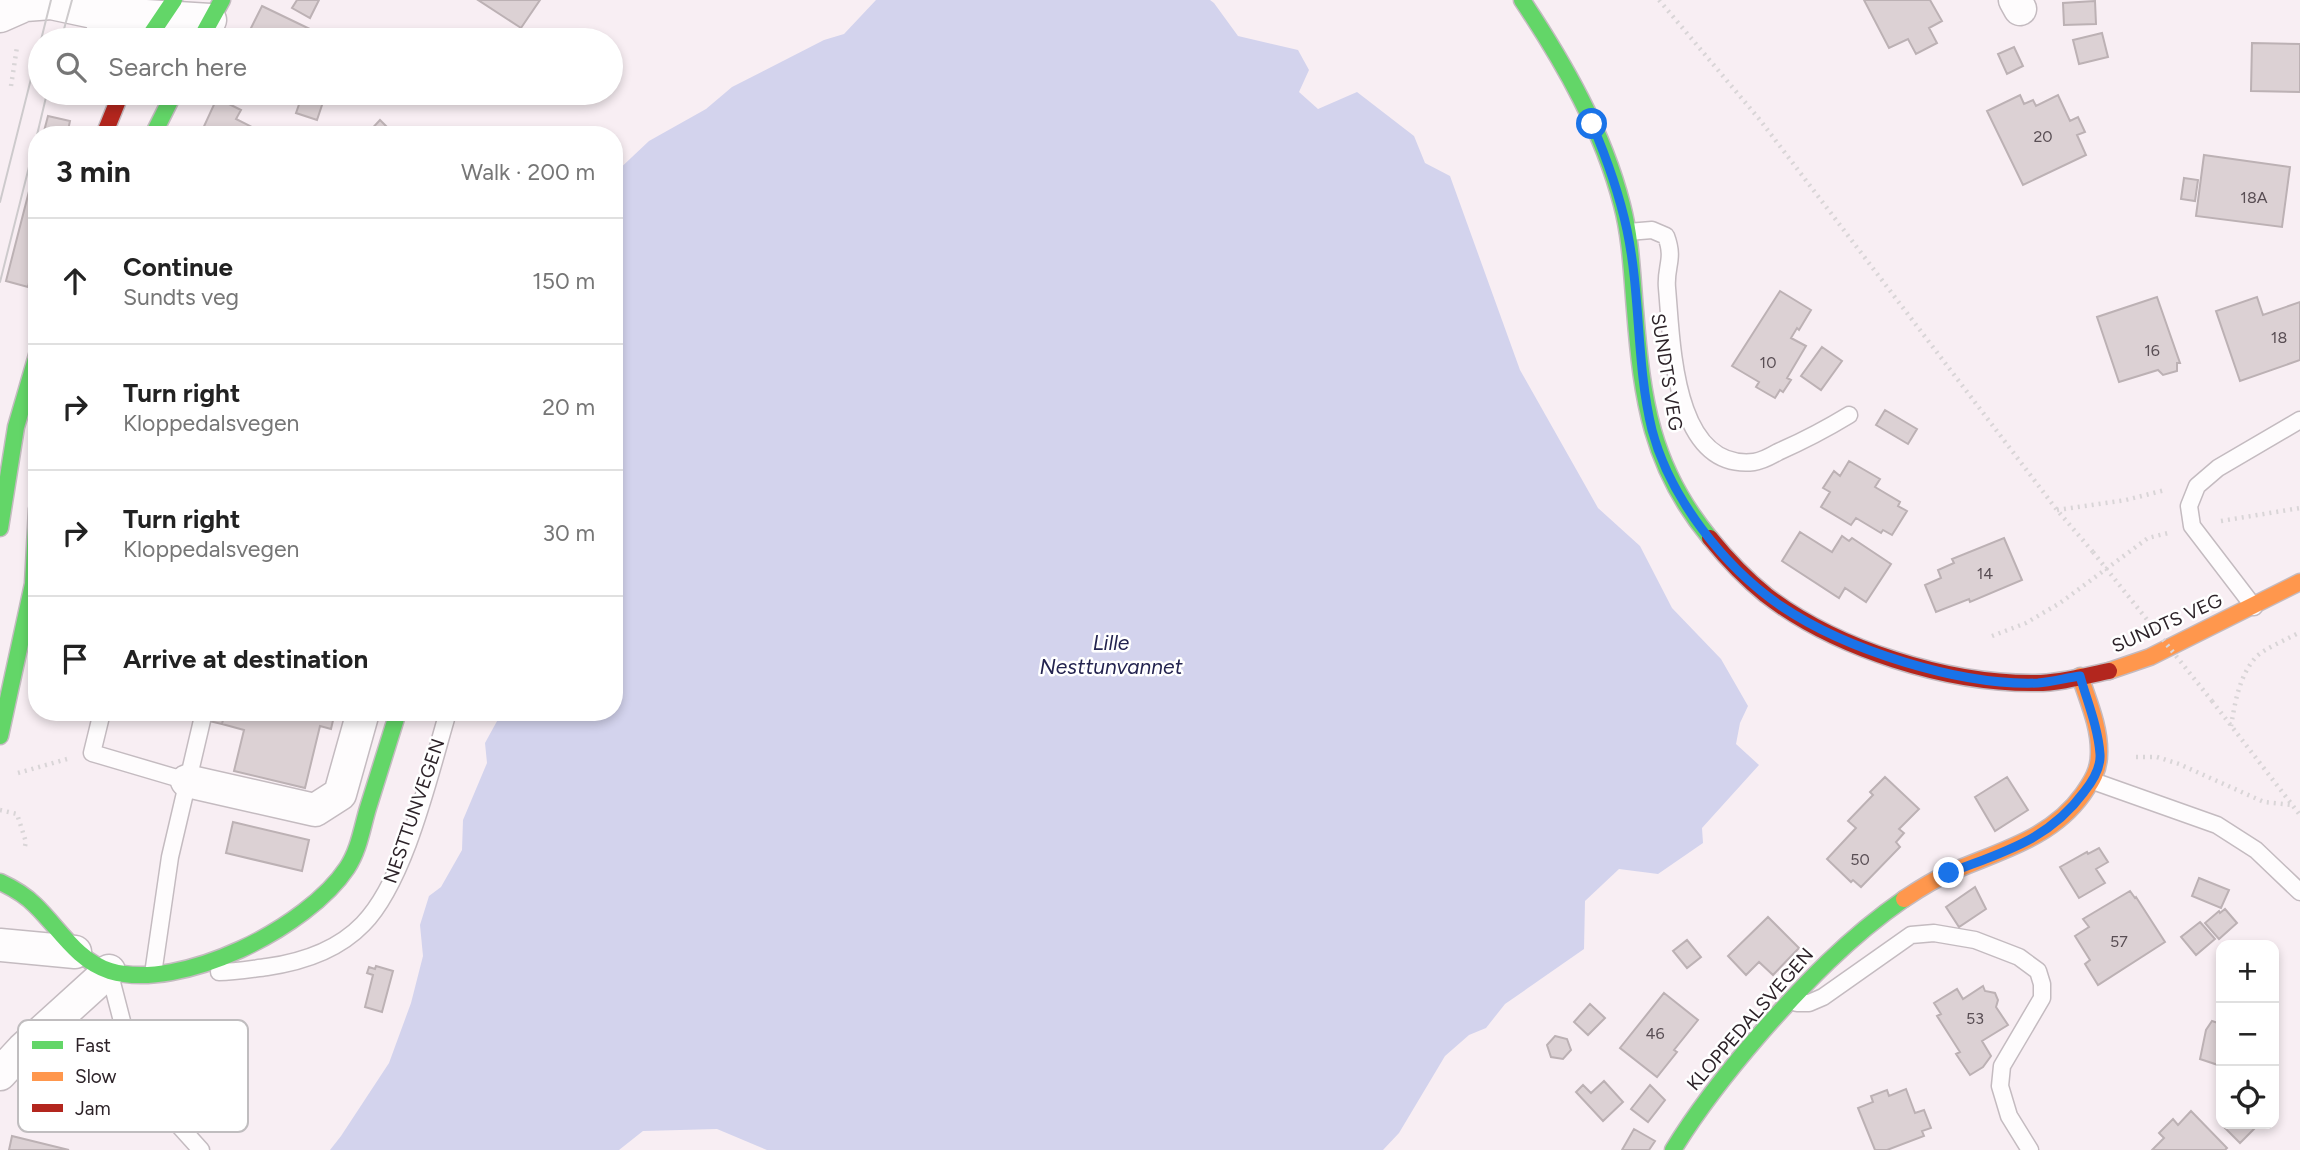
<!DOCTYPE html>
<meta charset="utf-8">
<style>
:root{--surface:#fff;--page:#f2f2f2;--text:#222;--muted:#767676;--line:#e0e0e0}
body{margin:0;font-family:Figtree,sans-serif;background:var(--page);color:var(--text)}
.controls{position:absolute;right:21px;bottom:21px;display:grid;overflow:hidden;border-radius:14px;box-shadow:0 4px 10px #0003}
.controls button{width:63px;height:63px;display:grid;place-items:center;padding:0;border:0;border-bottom:2px solid var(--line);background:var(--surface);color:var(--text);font:35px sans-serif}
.stop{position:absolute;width:21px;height:21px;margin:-16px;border:5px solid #1a73e8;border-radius:50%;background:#fff}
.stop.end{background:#1a73e8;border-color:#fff;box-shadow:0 2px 7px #0008}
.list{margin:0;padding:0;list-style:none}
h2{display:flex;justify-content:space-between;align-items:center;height:91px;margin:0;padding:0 28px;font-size:30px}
h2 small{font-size:23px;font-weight:400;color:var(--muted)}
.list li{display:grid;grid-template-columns:46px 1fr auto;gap:21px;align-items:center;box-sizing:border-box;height:126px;padding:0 28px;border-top:2px solid var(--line)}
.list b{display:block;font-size:26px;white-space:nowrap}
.list p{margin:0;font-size:23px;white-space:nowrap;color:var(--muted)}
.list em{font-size:23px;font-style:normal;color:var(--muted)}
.icon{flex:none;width:38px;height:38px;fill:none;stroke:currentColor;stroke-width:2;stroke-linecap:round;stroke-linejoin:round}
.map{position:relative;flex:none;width:2300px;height:1150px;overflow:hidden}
.search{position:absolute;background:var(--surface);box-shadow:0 4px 10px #0003;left:28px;top:28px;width:595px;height:77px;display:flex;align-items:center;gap:18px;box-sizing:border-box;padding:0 24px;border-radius:38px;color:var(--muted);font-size:26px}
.panel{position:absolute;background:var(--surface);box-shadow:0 4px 10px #0003;left:28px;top:126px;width:595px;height:595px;border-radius:28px}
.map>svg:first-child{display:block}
.water{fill:#d3d3ed}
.building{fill:#dcd1d4;stroke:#bcb1b4;stroke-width:2}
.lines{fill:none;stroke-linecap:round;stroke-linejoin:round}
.lane-casing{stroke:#c4bbc0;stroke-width:19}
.street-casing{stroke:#c4bbc0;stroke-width:35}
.fast-casing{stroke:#c4bbc0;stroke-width:19}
.slow-casing{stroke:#c4bbc0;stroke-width:19}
.jam-casing{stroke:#c4bbc0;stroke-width:19}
.path{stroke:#d9d5d7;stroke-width:4.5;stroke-dasharray:2 5;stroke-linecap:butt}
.lane{stroke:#fefcfd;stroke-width:16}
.street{stroke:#fefcfd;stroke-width:32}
.fast{stroke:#63d668;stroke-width:16}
.slow{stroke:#ff974d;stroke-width:16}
.jam{stroke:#b3261e;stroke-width:16}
.tram{stroke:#cdcacc;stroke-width:2}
.path-bridge{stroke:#d9d5d7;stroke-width:4.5;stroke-dasharray:2 5;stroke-linecap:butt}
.route{stroke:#1a73e8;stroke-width:9}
.labels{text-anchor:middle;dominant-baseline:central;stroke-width:5;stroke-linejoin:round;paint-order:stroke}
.number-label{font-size:16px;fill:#594e54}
.street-label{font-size:19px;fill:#2d2329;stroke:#fff}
.water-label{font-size:21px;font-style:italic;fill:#242450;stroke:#fff}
.key{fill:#fff;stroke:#c0bdbf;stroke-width:2}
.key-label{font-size:19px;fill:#2d2329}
</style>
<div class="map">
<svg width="2300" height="1150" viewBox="0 0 2300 1150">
<rect width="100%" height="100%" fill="#f8eef3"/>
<path class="water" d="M876,0H1210L1214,3L1238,36L1298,50L1309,70L1299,92L1318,109L1357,92L1414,136L1425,163L1450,176L1520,370L1598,508L1640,546L1672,608L1721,659L1748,706L1740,723L1736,744L1759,765L1702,828L1703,843L1658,874L1619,869L1585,901L1584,949L1505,1004L1486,1028L1469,1035L1445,1056L1399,1133L1383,1150H767L717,1129L643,1131L619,1150H330L341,1136L389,1063L411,1003L423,956L420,925L429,896L441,887L462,850L463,820L487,763L485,743L502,712H614V174L649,141L706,109L732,87L824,40L844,34Z"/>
<path class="building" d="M297,0H319L310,18L292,8Z
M478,0H540L521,28Z
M1864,0H1930L1942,21L1929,28L1937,43L1916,54L1908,39L1889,48Z
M2095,1L2096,24L2064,25L2063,3Z
M262,6L312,30L307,40H245Z
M2102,33L2108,57L2079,64L2073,40Z
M2252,43L2300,44V92L2251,91Z
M2014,47L2023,66L2007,74L1998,54Z
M303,93H326L317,120L296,113Z
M2020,95L2024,104L2033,100L2036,106L2058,95L2070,121L2078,117L2085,132L2077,135L2086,155L2023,185L1987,111Z
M217,98L241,110L236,119L268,135H200Z
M48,116L70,121L67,135H43Z
M380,120L395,135H366Z
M2204,155L2290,167L2282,227L2196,216Z
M37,160V251L28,287L6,281Z
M2184,178L2198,180L2195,201L2181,199Z
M1780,291L1811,310L1799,330L1797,328L1791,338L1806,346L1787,378L1791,380L1783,392L1780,390L1775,398L1756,387L1759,382L1732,366Z
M2157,297L2180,363H2177V371L2163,375L2158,370L2119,382L2097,317Z
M2257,297L2263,315L2300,302V360L2240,381L2216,311Z
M1822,347L1842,361L1821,390L1801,376Z
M1885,410L1917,429L1908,444L1876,425Z
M1849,461L1880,479L1875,487L1900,502L1898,506L1907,511L1892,535L1883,530L1881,533L1856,518L1851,525L1821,507L1830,492L1823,488L1834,471L1840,476Z
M1800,532L1832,552L1842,536L1849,541L1852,538L1891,564L1866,602L1845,588L1839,598L1782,561Z
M2004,538L2022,580L1970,602L1969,599L1936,612L1925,585L1941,578L1938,570L1954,563L1952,559Z
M171,712H225L222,724Z
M225,712H335L331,729L320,726L305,788L234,771L244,730L222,724Z
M1885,777L1919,809L1899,829L1904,833L1896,842L1900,847L1861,887L1853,880L1851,882L1827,859L1856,828L1848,821L1873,795L1870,792Z
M2007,777L2028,810L1995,831L1975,797Z
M233,822L309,840L302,871L226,853Z
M2099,848L2108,862L2096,869L2105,883L2079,898L2060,867L2087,852L2088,854Z
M2199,878L2229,890L2221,908L2192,896Z
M1975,887L1986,909L1959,927L1946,907Z
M2130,891L2135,898L2136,897L2165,942L2098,985L2085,964L2090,960L2075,936L2089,927L2083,919Z
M2225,909L2237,923L2219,939L2205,923L2219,911L2220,913Z
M1768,917L1799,948L1773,975L1759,962L1746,975L1728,956Z
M2200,922L2215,939L2196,955L2181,937Z
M1687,940L1701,957L1687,968L1673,951Z
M376,966L393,971L382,1012L365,1007L373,975L367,973L369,967L375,969Z
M1983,986L1985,991L1995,993L1998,1000L1996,1007L2008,1025L1982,1041L1991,1056L1983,1067L1970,1075L1956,1054L1960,1052L1937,1016L1941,1014L1934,1003L1957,989L1963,999Z
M1664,993L1698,1020L1674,1050L1677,1052L1657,1077L1620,1048Z
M1590,1004L1605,1018L1588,1035L1574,1022Z
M2212,1021L2221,1024V1066L2200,1059L2206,1030Z
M1555,1036L1567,1039L1571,1050L1563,1059L1551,1057L1547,1045Z
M1604,1081L1623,1102L1603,1121L1576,1092L1583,1085L1591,1093Z
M1650,1085L1665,1100L1648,1122L1631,1109Z
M1906,1089L1915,1113L1924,1110L1931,1128L1922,1131L1924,1136L1887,1150H1875L1858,1108L1873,1102L1871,1096L1887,1090L1889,1096Z
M2191,1111L2227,1148L2225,1150H2152L2164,1138L2159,1133L2173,1119L2178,1125Z
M2227,1124H2259L2240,1143L2224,1127Z
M1634,1129L1655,1141L1649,1150H1622Z
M12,1136L69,1150H9Z"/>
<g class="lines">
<g class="lane-casing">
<path id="lane" d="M1628,232L1652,230L1666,236C1675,260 1665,266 1667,288C1672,343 1673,471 1754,462C1762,461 1771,456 1778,452C1803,441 1826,429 1849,415
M2254,607L2192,526L2189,506L2197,486L2218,468L2300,420
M102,712L92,753L187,781
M2093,781L2217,825L2256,850L2300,892
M109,971L137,1079L201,1150
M219,972C235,972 251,969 267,967C302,962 338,950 363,924C406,880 430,772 448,712
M153,974L170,857L204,712
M1797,1003H1809L1823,997L1911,935L1934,933L1975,940L2019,957L2038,971L2042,984V998L2002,1066L2000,1086L2009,1116L2030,1150"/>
</g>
<g class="street-casing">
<path id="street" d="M2015,0L2020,9
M98,13L110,40
M0,16L25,5L51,3L98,13L210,20
M187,781L315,810L340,794L363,712
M0,945L75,952
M0,1074L23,1049L109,971"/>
</g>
<g class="fast-casing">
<path id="fast" d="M1522,0C1564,63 1603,131 1622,205C1631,239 1632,275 1635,310C1642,399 1651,467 1710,538
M147,40L174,0
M200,40L222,0
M153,135L174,93
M0,528L16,427L37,355
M0,736L33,584L37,509
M0,882C13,888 25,895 35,905C59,928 77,961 110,971C181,992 308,927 347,868C359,850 362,828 368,808C378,776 388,744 398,712
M1673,1150C1698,1109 1728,1071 1760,1034C1804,984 1849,937 1904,899"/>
</g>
<g class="slow-casing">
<path id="slow" d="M2109,671L2150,657L2300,582
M1904,899C1919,889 1935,879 1951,872C1999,851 2051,839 2083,794C2092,781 2099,770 2099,754C2100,727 2088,701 2080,676"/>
</g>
<g class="jam-casing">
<path id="jam" d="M104,135L121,93
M1710,538C1727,559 1745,578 1766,595C1836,649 1948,684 2036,683C2060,683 2085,676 2109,671"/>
</g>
<path class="path" d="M1659,0L1760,120L2057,510L2093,552
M11,86L17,47
M63,99L72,102L75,93
M2057,510L2126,500L2165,490
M2221,521L2300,508
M1992,636L2026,623L2060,603L2148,538L2168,533
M2212,701L2300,815
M2231,726C2235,703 2239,676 2256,657C2265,648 2288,639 2300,632
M2136,757H2157L2179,764L2264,802L2292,805
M18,773L67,759
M0,810L17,814L26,842L24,850"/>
<use href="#lane" class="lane"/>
<use href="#street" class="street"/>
<use href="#fast" class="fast"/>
<use href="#slow" class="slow"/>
<use href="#jam" class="jam"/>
<path class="tram" d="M41,40L51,0
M61,40L72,0
M37,135L47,93
M0,202L40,43
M0,282L37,135"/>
<path class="path-bridge" d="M2093,552L2212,701"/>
</g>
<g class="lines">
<path class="route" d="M1592,124C1607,159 1619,193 1627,230C1641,296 1636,365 1652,430C1670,498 1724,567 1781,606C1846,650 1960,686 2038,683C2051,682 2066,678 2080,676C2087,701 2098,727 2100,754C2101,767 2092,782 2084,792C2048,841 2002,852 1949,873"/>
</g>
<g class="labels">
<g class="number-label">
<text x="2043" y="136">20</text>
<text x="2254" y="197">18A</text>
<text x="2279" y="337">18</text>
<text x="2152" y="350">16</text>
<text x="1768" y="362">10</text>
<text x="1985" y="573">14</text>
<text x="1860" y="859">50</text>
<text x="2119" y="941">57</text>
<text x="1975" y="1018">53</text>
<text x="1655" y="1033">46</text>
</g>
<g class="street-label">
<text transform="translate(1667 372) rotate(81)">SUNDTS VEG</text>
<text transform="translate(2167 623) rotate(-24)">SUNDTS VEG</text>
<text transform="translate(414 811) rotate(-71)">NESTTUNVEGEN</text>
<text transform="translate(1750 1019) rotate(-49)">KLOPPEDALSVEGEN</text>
</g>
<g class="water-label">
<text x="1111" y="642">Lille<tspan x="1111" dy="24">Nesttunvannet</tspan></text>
</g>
</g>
<rect x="18" y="1020" width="230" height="112" rx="10" class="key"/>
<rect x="32" y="1041" width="31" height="8" fill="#63d668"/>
<rect x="32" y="1072" width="31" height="9" fill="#ff974d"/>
<rect x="32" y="1104" width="31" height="8" fill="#b3261e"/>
<g class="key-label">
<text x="75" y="1052">Fast</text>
<text x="75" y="1083">Slow</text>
<text x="75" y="1115">Jam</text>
</g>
</svg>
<div class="controls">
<button>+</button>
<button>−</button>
<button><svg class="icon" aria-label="locate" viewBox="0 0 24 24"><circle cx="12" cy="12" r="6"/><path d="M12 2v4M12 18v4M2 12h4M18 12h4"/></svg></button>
</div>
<div class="stop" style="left:1592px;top:124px"></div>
<div class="stop end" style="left:1949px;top:873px"></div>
<div class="search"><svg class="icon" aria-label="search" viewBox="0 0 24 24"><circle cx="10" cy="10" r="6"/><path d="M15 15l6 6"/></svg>Search here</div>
<section class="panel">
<h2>3 min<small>Walk · 200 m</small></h2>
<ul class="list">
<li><svg class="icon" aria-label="ahead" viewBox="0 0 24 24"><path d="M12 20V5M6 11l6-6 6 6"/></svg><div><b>Continue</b><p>Sundts veg</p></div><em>150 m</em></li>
<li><svg class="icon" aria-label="right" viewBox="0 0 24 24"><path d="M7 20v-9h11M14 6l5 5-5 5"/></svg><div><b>Turn right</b><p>Kloppedalsvegen</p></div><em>20 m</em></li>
<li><svg class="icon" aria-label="right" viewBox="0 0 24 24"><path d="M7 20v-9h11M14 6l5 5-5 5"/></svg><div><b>Turn right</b><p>Kloppedalsvegen</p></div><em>30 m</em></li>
<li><svg class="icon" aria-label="arrive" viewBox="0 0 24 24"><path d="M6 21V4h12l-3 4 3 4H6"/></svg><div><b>Arrive at destination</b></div></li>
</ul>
</section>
</div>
